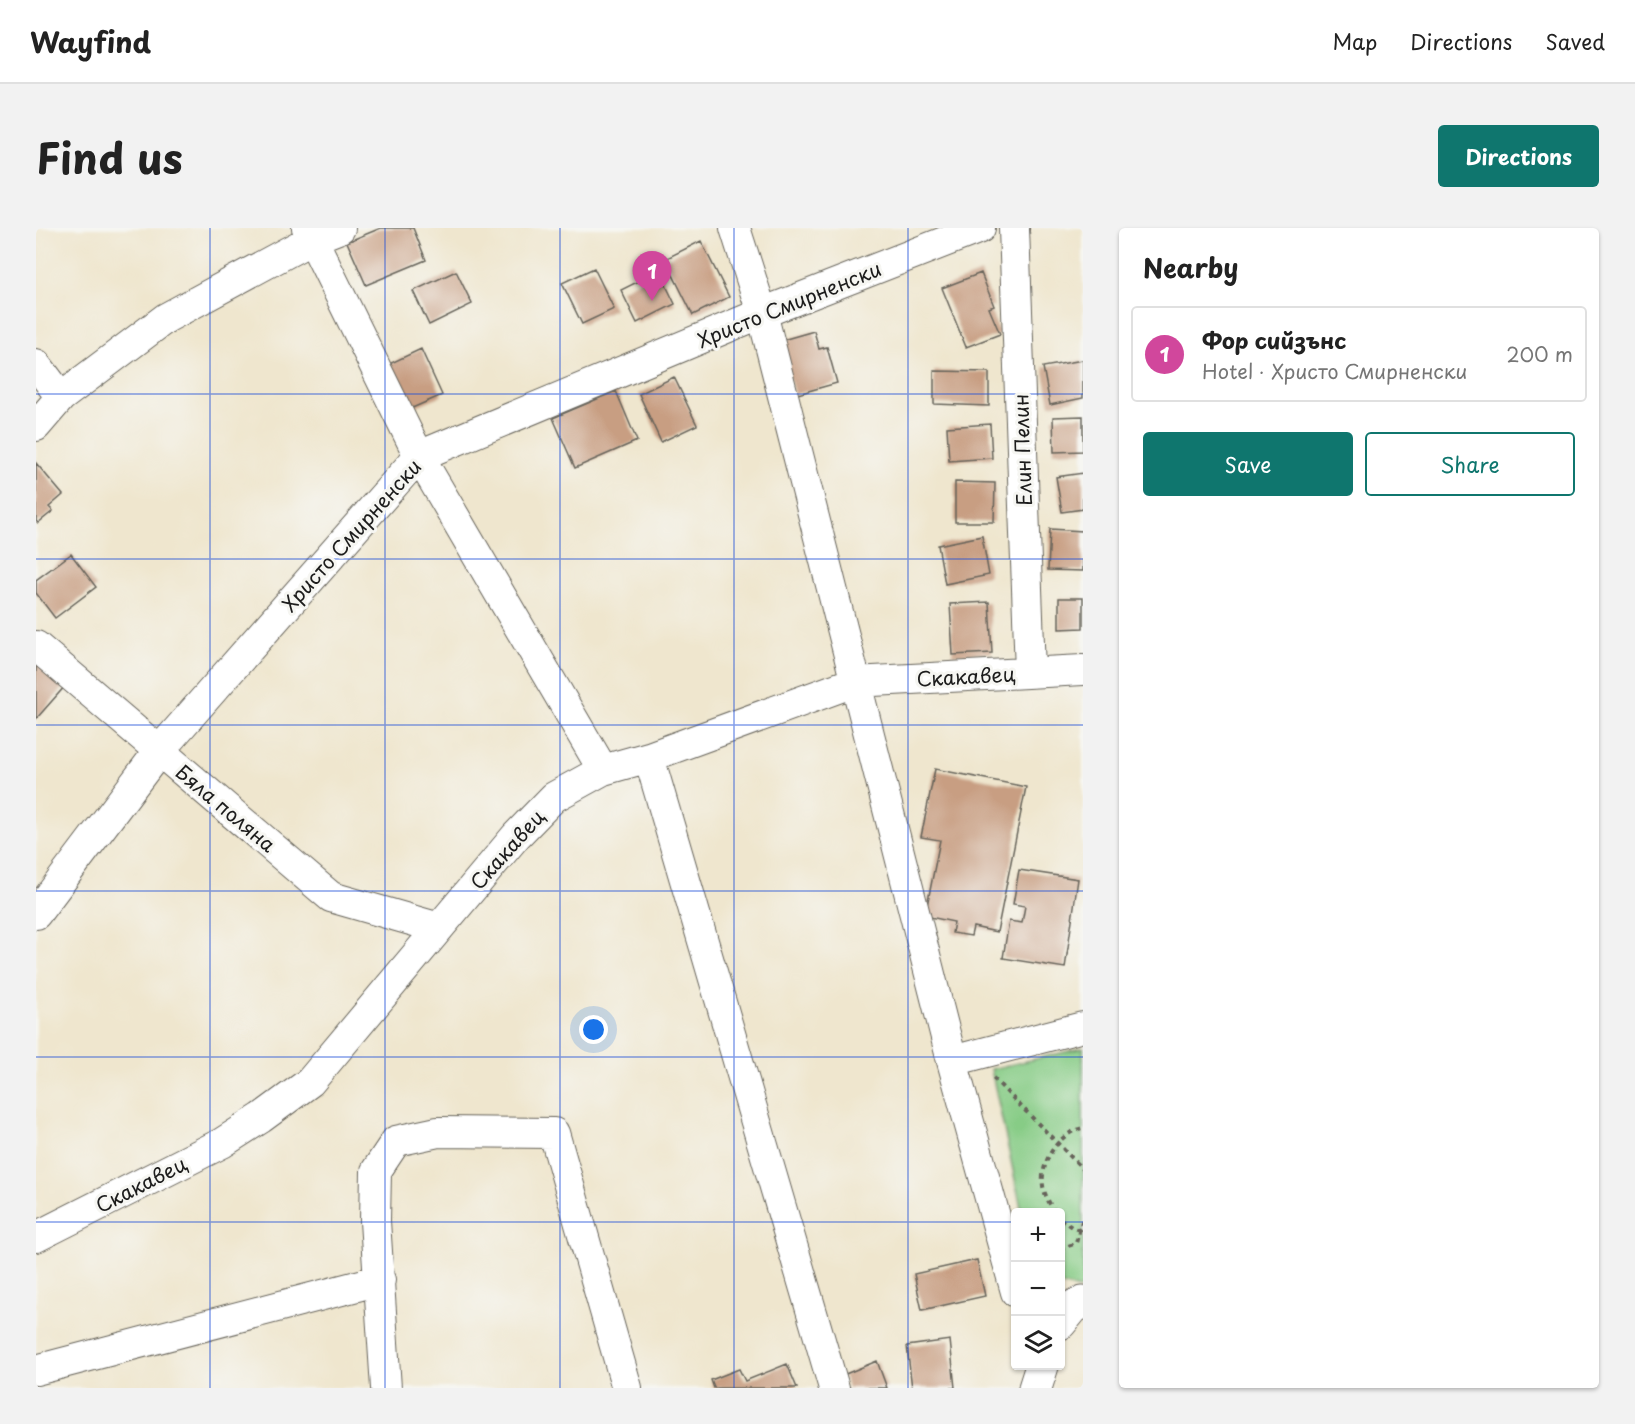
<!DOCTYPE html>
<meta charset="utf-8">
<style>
:root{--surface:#fff;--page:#f2f2f2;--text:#222;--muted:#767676;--line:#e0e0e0;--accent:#0f766e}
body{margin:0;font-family:"Playpen Sans",sans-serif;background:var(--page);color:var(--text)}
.controls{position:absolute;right:18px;bottom:18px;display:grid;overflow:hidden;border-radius:6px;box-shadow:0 2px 4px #0004}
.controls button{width:54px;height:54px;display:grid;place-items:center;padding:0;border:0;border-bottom:2px solid var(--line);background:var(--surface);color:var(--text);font:30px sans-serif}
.you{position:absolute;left:558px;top:802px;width:21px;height:21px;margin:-15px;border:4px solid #fff;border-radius:50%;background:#1a73e8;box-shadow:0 0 0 9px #1a73e833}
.badge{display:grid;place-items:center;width:39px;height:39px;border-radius:50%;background:var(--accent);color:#fff;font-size:20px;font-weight:700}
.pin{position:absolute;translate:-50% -50px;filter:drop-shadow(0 2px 3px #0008)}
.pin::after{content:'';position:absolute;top:32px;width:21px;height:18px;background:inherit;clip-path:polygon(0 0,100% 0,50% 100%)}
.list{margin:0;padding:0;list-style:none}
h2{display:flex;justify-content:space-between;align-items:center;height:78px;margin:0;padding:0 24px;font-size:26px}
h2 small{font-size:20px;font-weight:400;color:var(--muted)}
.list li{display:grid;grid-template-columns:39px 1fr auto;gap:18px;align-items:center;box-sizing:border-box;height:96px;margin:0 12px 12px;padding:0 12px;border:2px solid var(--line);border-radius:6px}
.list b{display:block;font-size:22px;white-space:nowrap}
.list p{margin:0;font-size:20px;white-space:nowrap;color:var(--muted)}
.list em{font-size:20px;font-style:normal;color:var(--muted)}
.actions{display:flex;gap:12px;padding:18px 24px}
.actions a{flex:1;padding:14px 0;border:2px solid var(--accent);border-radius:6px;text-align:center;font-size:21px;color:var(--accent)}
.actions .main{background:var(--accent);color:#fff}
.icon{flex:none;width:33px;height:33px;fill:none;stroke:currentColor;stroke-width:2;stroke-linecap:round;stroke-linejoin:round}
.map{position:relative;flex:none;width:1047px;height:1160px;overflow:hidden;border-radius:6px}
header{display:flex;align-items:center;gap:36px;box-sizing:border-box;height:84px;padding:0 30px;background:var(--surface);border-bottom:2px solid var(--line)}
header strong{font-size:28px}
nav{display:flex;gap:33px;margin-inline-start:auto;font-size:21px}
.intro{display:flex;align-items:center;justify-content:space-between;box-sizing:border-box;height:144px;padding:0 36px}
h1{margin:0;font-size:42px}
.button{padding:15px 27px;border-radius:6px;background:var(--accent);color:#fff;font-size:21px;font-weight:700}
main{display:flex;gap:36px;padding:0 36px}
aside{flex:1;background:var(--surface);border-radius:6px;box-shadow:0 2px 4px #0004}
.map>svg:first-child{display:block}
.green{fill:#87cc86;stroke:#527451;stroke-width:1.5}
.building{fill:#c89e82}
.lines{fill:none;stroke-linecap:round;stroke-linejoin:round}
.street-casing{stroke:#66635a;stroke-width:32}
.secondary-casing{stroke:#66635a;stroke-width:35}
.path{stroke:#66635a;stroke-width:4;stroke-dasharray:4.5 4.5;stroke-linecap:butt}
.street{stroke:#fff;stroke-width:30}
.secondary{stroke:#fff;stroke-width:33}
.grid{fill:none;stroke:#1d4ed8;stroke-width:1.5;stroke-opacity:0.55}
.labels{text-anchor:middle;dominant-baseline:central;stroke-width:6;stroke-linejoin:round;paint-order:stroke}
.street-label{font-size:20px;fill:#1c1c1c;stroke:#f6f6f2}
</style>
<header>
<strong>Wayfind</strong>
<nav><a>Map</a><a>Directions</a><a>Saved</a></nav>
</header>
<div class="intro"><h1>Find us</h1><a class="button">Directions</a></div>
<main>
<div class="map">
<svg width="1047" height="1160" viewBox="0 0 1047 1160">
<rect width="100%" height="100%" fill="#f6f6f2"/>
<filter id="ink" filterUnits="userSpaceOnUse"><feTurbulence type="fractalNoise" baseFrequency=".0167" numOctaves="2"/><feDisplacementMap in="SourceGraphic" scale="12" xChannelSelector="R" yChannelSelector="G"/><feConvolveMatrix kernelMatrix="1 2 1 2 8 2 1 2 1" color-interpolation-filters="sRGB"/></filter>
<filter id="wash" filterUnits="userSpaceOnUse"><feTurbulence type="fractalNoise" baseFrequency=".008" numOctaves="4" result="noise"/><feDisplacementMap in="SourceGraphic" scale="24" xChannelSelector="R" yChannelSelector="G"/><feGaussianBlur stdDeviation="1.35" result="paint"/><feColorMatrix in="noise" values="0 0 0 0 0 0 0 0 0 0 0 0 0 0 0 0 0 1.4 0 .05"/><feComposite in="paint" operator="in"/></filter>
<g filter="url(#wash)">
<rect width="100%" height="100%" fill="#efe6ce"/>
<path class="green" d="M1047,820V1059L1043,1061L1025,1057L1024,984H986L955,841Z"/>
<g id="blocks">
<path class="building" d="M345,0H377L390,32L330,57L311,14Z
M665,13L693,69L657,87L629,31Z
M558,40L578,81L546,96L526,55Z
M420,43L436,76L393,97L377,63Z
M623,43L639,76L601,95L585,62Z
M945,45L958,78L953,80L964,106L930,119L906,60Z
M778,103L783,121L791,119L801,155L758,167L743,113Z
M385,121L406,167L374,181L353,136Z
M1047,132V170L1014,177L1007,139Z
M898,143L953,144V178L898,176Z
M638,149L661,197L625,214L603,166Z
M580,163L601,213L539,240L517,190Z
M1047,188V223L1018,224L1017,189Z
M954,196L956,230L913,233L911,199Z
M0,235L27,267L13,279L17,283L2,295L0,293Z
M1047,245V281L1026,284L1020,249Z
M919,254L959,255L958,294H919Z
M1014,301L1047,303V343L1012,342Z
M946,308L953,347L909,356L902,317Z
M35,326L60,359L19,390L0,365V352Z
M1023,370H1047V400L1023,401Z
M953,374L956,425L917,427L914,376Z
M0,431L30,457L0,491Z
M899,541L990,559L961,704L937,699L935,708L916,705L918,694L889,688L904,612L885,609Z
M983,642L1042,651L1029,740L967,730L973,693L986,695L989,678L977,676Z
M941,1032L949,1068L886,1082L878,1046Z
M914,1112L919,1160H876L871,1118Z
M841,1133L851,1160H812L807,1147Z
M751,1136L761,1160H678L675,1152L703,1141L709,1153Z"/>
</g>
</g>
<g filter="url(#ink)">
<use href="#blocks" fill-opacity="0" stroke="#66635a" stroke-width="1.5"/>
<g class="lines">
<g class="street-casing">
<path id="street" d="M271,0L383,228L567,542
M699,0L726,85L916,833L980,1064
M978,0L994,444
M0,136L25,169
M0,198L25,169L130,90L276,11L304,0
M0,418L295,669L403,700
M613,529L798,1160
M0,686L123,523L383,228L726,85L944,0
M916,833L1047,799
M0,1009L186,915L225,890L274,854L480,608L518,569L567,542L613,529L818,454L1047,442
M0,1142L344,1052
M350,1160L339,993L340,943L360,913L402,904L518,905L591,1160"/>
</g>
<g class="secondary-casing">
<path id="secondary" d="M1024,1095L1037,1079L1047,1074
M999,1160L1006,1138"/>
</g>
<path class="path" d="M957,850L1047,941
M1019,984C1014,977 1009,968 1007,958C1004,934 1022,905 1047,900
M1024,991L1037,1000L1047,1003
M1024,1021L1040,1015L1047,989"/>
<use href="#street" class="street"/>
<use href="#secondary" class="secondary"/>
</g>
</g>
<path class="grid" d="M174,0V1160M349,0V1160M524,0V1160M698,0V1160M872,0V1160M0,166H1047M0,331H1047M0,497H1047M0,663H1047M0,829H1047M0,994H980M1024,994H1047"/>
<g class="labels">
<g class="street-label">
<text transform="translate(753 76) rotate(-22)">Христо Смирненски</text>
<text transform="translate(986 222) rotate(-92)">Елин Пелин</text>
<text transform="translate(315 307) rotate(-48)">Христо Смирненски</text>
<text transform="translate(930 448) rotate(-3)">Скакавец</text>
<text transform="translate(190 580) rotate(40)">Бяла поляна</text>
<text transform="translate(471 621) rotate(-48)">Скакавец</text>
<text transform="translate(105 956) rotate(-27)">Скакавец</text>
</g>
</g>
</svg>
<div class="controls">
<button>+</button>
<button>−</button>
<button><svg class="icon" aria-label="layers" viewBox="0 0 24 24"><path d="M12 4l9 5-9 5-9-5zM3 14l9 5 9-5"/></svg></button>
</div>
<div class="you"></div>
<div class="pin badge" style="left:616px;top:73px;background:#d1479c">1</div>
</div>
<aside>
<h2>Nearby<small></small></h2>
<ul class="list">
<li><span class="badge" style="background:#d1479c">1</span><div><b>Фор сийзънс</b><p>Hotel · Христо Смирненски</p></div><em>200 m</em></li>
</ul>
<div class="actions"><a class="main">Save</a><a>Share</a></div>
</aside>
</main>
